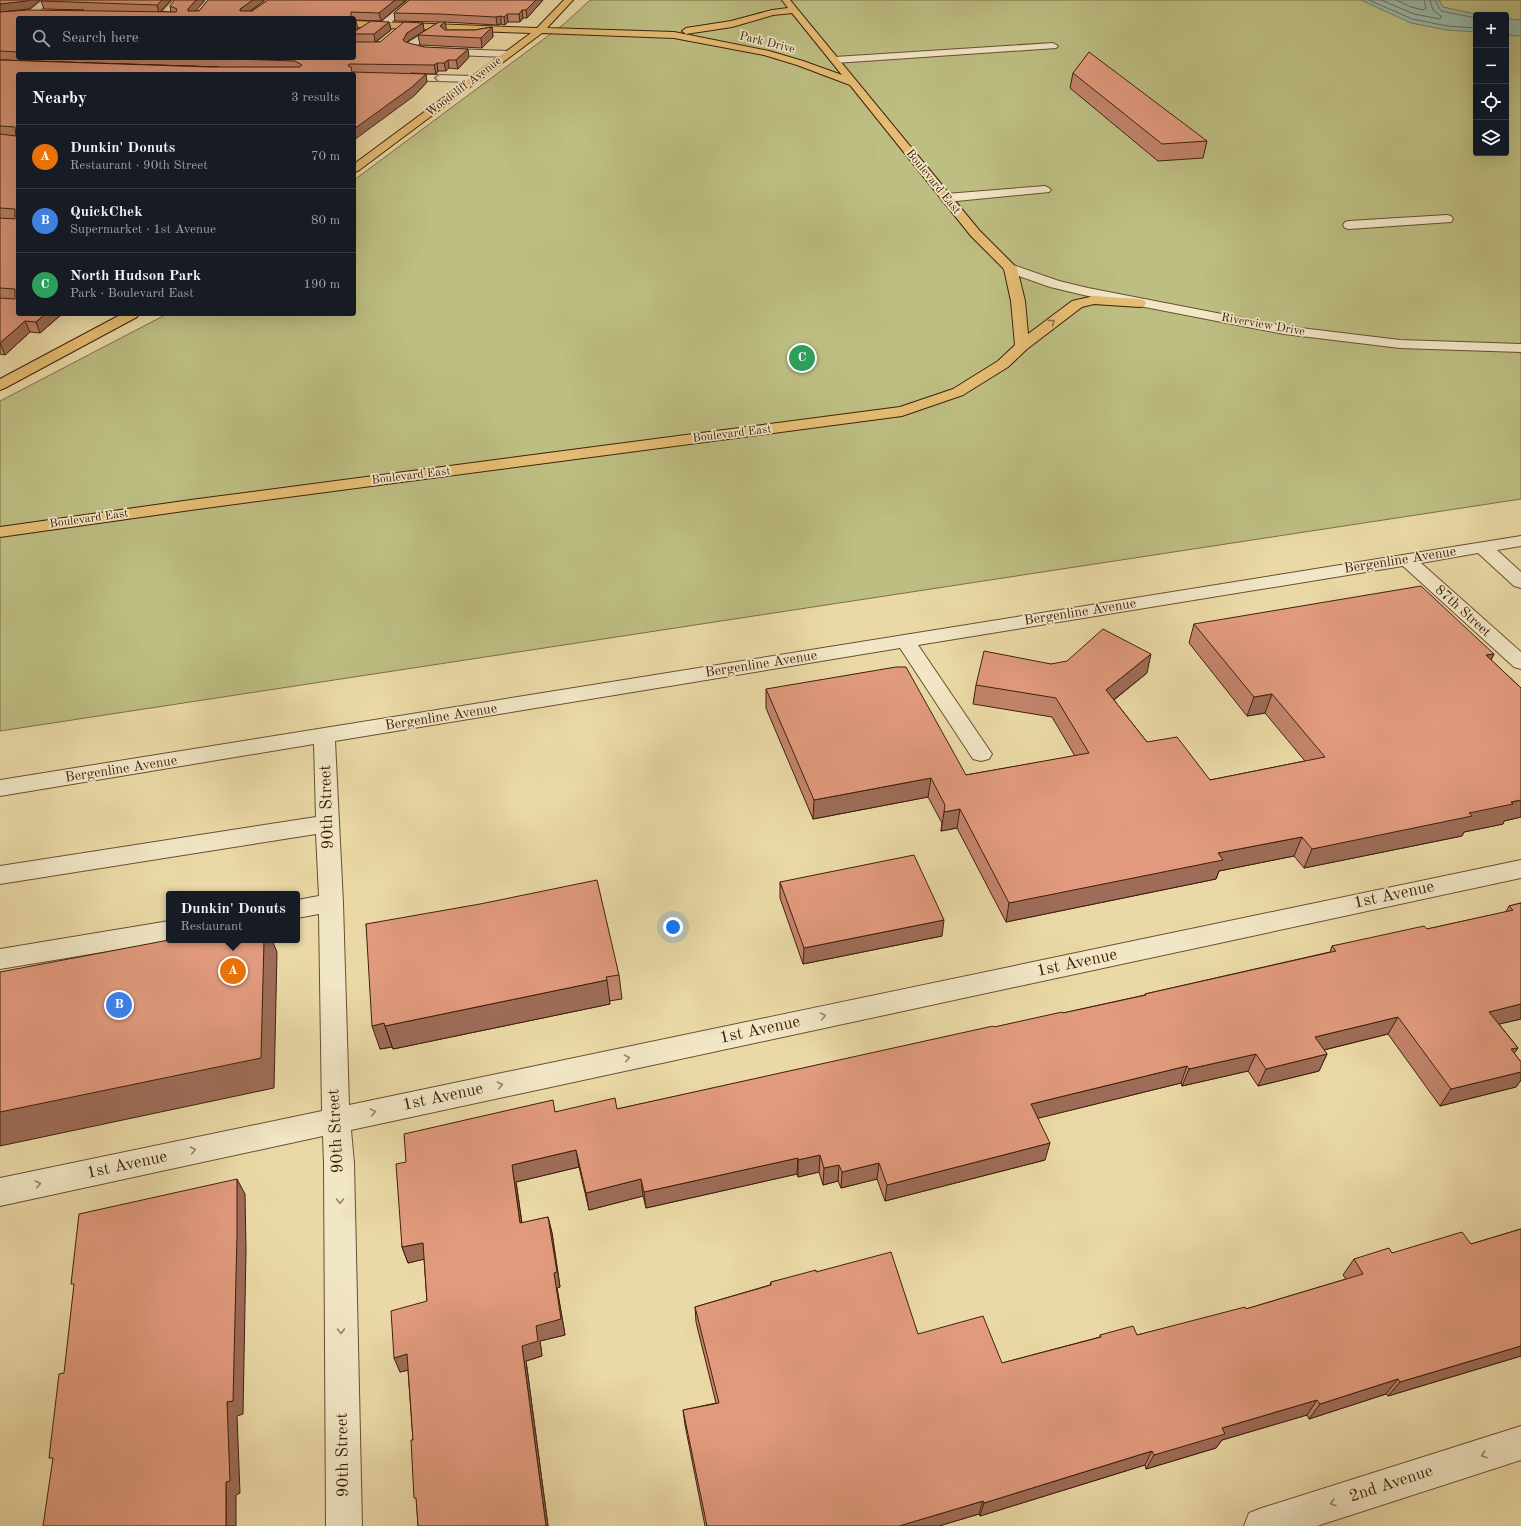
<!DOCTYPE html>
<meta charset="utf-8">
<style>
:root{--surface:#171b24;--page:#20242c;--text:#f1f3f6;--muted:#9ea1a6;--line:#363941;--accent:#c59692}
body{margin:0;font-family:"Old Standard TT",serif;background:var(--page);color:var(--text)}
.controls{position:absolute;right:12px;top:12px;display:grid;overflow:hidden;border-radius:4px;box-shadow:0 4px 16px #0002}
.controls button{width:36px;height:36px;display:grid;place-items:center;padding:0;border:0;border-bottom:1px solid var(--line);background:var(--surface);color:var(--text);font:20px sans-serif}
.you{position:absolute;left:673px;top:927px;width:14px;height:14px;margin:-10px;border:3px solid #fff;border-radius:50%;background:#1a73e8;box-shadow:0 0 0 6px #1a73e833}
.badge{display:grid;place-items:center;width:26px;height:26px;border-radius:50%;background:var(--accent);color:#fff;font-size:13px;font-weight:700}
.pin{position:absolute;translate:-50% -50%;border:2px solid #fff;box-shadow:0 1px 4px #0006}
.popup{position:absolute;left:166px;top:891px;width:134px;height:52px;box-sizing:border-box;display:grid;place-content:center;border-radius:4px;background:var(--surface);filter:drop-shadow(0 1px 3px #0005);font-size:13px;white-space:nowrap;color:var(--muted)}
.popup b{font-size:15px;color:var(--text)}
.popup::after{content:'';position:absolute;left:50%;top:100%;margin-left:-8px;border:8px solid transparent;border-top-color:var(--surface)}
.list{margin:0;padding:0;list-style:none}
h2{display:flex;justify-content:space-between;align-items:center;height:52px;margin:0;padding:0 16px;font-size:17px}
h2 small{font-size:13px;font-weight:400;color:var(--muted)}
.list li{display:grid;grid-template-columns:26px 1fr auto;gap:12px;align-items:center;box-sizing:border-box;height:64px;padding:0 16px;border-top:1px solid var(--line)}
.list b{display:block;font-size:15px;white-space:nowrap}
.list p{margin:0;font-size:13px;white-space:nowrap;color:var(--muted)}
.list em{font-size:13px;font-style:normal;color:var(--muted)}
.icon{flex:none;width:22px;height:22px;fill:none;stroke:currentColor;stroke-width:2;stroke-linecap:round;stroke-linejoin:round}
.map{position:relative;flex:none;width:1521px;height:1526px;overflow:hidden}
.search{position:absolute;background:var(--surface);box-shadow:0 4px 16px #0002;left:16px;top:16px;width:340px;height:44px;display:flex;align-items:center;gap:10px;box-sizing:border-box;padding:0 14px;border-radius:4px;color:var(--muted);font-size:15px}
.panel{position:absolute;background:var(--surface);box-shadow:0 4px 16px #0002;left:16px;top:72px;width:340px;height:244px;border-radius:4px}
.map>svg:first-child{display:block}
.green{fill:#bdbe82;stroke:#7e6f47;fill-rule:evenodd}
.water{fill:#98baac;stroke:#747c6c}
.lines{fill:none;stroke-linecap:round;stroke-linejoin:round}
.shore{stroke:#6c6d5c;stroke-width:1}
.minor-casing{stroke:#6a4e32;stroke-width:2}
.major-casing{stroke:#3f200c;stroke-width:2}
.minor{fill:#f1e6c5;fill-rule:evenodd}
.major{fill:#e5bc73;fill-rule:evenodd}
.wall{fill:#c2846c;stroke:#3f200c}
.shaded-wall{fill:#9e6c58;stroke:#3f200c}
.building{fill:#e19a7d;stroke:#3f200c}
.oneway{stroke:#988368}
.oneway2{stroke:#926e40}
.labels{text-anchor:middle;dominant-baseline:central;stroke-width:3.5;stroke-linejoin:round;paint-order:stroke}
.far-street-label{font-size:12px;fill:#3f200c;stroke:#f1e6c5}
.street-label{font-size:14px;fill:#3f200c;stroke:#f1e6c5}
.near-street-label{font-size:17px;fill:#3f200c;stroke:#f1e6c5}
</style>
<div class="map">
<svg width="1521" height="1526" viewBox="0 0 1521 1526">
<rect width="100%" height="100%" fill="#ead9a6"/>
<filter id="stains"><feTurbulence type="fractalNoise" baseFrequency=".005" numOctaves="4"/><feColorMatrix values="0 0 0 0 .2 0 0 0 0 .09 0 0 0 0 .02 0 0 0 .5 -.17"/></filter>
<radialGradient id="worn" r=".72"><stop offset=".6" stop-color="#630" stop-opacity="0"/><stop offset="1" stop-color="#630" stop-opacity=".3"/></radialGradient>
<path class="green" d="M590,0H1521V499L0,731V401L167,314H354V180L564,24ZM1476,15H1506V153H1476Z"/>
<path class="water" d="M1361,0H1439L1443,7L1480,15H1476V32L1447,30L1411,23Z
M1506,19L1521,20V36L1506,35Z"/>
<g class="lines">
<path class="shore" d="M1369,0L1412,19L1447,26L1476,28
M1381,0L1414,14L1440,19L1441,16L1433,10L1430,0
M1396,0L1411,7L1423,10L1426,8L1424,0
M1435,0L1441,11L1476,18"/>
<g class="minor-casing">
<path id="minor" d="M42,0H51L35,15H29L28,13L29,11Z
M173,0H181L166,18H158L159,15Z
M408,0H417L386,27H380L379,25L380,23Z
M440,23L443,24L444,26L443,28L416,46L425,48L508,51L513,54L508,57L425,54L407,49L405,47L409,42Z
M1053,43L1058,46L1056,48L835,63L830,60L835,57Z
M354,73L476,76L481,79L476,82L354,79V74H351Z
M1045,186L1049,188L1051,190L1049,192L946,202L942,201L940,198L942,195L946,194Z
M1447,215L1451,216L1453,219L1451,222L1349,229L1345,228L1343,225L1345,222L1349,221Z
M1010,264L1059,281L1088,288L1284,326L1400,340L1521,344V352L1400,348L1284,334L1088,296L1050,287L1005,271L1003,268L1005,265Z
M1521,536V546L1497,550L1521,572V588L1514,586L1478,553L1421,563L1521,652V669L1514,667L1403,566L918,645L992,754L989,759L981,761L973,759L900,648L335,741L343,903L349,1105L1521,860V878L351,1130L354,1163L362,1526H326L324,1163L323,1136L0,1206V1178L322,1111L319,914L297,918V900L319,896L316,834L0,884V866L316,817L314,744L0,796V780Z
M169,921V940H171L169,941L0,969V949Z
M1521,1426V1460L1317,1526H1244L1249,1513L1262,1508Z"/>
</g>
<g class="major-casing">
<path id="major" d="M564,0H573L547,28L674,32L769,51L803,61L842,75L792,13L773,15L732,27L686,34L682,31L686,28L731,21L772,10L788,8L782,0H790L979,230L1017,268L1025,301L1028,334L1072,301L1094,296L1139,299L1144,300L1146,303L1144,306L1139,307L1094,304L1082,307L1027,349L1008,367L963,395L902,416L198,509L0,537V527L198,499L900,407L953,389L998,361L1015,345L1011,301L1004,269L971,236L850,85L797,65L764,55L674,38L542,33L358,171L354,172V164L531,33L354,27V21L537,28Z
M122,314H139L137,317L5,388L0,390V379Z"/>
</g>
<use href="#minor" class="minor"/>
<use href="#major" class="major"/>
</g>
<path class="wall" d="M42,0H171L160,11L171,12L170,6L205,0L195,11H199L208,0H265L250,11H252L268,0H406L381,21L354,20V18H18V58H354V32L389,22L391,30L376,42H380L423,23L424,31L408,41L407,43L424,47L469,57L458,69L449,68L446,71H438L436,74L411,73L427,82L414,96L354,74H18L62,314L40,333L30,332L5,355L0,354V60L219,67L0,60V12L84,10L44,9L41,1Z
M409,0H543L527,18H523L520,22H508L505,25L501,24L497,25L445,22L446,30H475L492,27L493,37L482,48L420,45L418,35L439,22L395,21L394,13Z
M1073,73L1207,141L1203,158L1158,161L1070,88Z
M1194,624L1494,654L1491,660L1521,688V817L1504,821L1503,824L1464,832L1462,836L1304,868L1294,856L1219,871L1216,879L1006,922L957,828L941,831L942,823L928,797L813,819L766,708V689L966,775L1075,756L1052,717L973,704L976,685L1051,664L1147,673L1114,700L1147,742L1210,780L1305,761L1265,713L1247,716L1189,643Z
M780,882L942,936L803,964L780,898Z
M1521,903V1019L1499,1024L1518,1048L1514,1053L1521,1062V1080L1516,1087L1440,1106L1388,1034L1324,1050L1327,1054L1319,1071L1258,1086L1248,1071L1182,1086L1181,1083L1038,1118L1045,1160L885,1201L877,1179L841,1188L838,1181L823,1185L819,1172L798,1177L797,1174L646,1208L643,1196L589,1210L579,1167L516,1182L522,1223L548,1217L552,1233L560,1287L557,1288L565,1335L540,1341L542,1356L526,1361L548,1526H418L413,1440L408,1370L400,1372L427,1301L424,1259L408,1263L402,1247L406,1162L555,1112L617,1109L1063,1013L1145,995V994L1330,952L1332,946L1427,929L1506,912L1509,906Z
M366,924L619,975L622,999L609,1001L610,1004L393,1049L392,1047L380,1049Z
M1521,1229V1356L1388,1396L1386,1394L1309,1419L1307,1415L1222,1440L1216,1448L1146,1469L1145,1465L980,1516L979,1514L939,1526H705L685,1425L683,1410L716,1403L696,1322L695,1307L770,1285L771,1282L816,1272L918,1334L1002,1363L1100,1337V1335H1137L1246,1309L1346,1279L1343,1275L1354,1259L1392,1253L1471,1244Z"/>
<path class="shaded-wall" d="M28,0H40L29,9L0,12V4Z
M162,0H171L159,13L157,5Z
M196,0H205L190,18L188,9Z
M253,0H265L242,17L240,11V9Z
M395,0H406L381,21L379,13Z
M536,0H543L527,18L526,10Z
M522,10L523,18L520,22L519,14Z
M507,14L508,22L505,25L504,17Z
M501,16V24L497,25L496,17Z
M356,21L358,29L354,32V22Z
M389,22L391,30L375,42L374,34Z
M445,22L447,32L440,26Z
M423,23L424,31L408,41L404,48L403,40L407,33Z
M492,27L493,37L482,48L481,38Z
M468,49L469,57L458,69L456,60Z
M448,60L449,68L446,71L444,63Z
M437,63L438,71L436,74L434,65Z
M426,74L427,82L414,96L354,140V129Z
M45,314H62L40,333L36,322Z
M25,321L30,332L5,355L0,343Z
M1151,654L1147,673L1102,709L1106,690Z
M1494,654L1484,673L1486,655Z
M1272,694L1265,713L1247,716L1254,697Z
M931,778L928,797L813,819L814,800Z
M1521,800V817L1504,821L1503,824L1464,832L1462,836L1304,868L1312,849Z
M960,809L957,828L941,831L944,812Z
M1302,837L1294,856L1219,871L1216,879L1006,922L1009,903L1218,853Z
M944,920L942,936L803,964L804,948Z
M264,940H272L277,952L274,1088L0,1146V1112Z
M607,980L610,1004L393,1049L385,1026Z
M1521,1004V1019L1478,1029L1489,1012Z
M1398,1017L1388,1034L1307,1054L1315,1037Z
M384,1023L392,1047L380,1049L372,1026Z
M1518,1048L1506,1065L1511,1049Z
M1256,1054L1248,1071L1182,1086L1189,1069Z
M1327,1054L1319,1071L1258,1086L1266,1069Z
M1187,1066L1181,1083L1027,1121L1031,1104Z
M1521,1072V1080L1516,1087L1440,1106L1451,1089Z
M1050,1143L1045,1160L885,1201L887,1185Z
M576,1150L579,1167L516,1182L524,1239L520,1223L512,1165Z
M820,1155L819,1172L798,1177V1160Z
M798,1158L797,1174L646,1208L644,1192Z
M879,1163L877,1179L841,1188L842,1172Z
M839,1165L838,1181L823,1185L824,1168Z
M237,1179L245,1194L246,1250L243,1414L237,1416L240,1493L236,1495V1526H226V1482L227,1402Z
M641,1179L643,1196L589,1210L586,1193Z
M548,1217L552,1233L560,1287L557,1288L565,1335L540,1341L542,1356L526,1361L548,1526H546L522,1346L536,1326Z
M423,1243L429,1258L408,1263L402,1247Z
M1521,1346V1356L1388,1396L1400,1382Z
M407,1354L413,1369L400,1372L394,1358Z
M1398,1379L1386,1394L1309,1419L1320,1404Z
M1317,1400L1307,1415L1222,1440L1216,1448L1146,1469L1154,1455L1222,1428Z
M1152,1451L1145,1465L980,1516L984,1503Z
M983,1501L979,1514L939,1526H899Z"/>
<path class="building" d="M0,0H28L27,1L0,4Z
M42,0H162L157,5L41,1Z
M174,0H196L188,9V11H199L208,0H253L240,9V11H252L268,0H395L379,13L351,12V18H18V52L0,51V12L29,10L176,12L177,9L170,6Z
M409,0H536L526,10H522L519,14H507L504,17L501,16L496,17L439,14L394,13Z
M371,21L389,22L374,34H354V32Z
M404,22L423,23L407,33L403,40L405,42L424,47L468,49L456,60H448L444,63H437L434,65L349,64L348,66L351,67L352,72L426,74L412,87L354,129V74H18V314H45L36,322L25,321L0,343V298L15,299V289L0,288V218L15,219V209L0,208V134L16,136L15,127L0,126V60L210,67H300L302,65L295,61L206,58H354V42H380Z
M439,22H445L440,26L445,30H475L492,27L481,38L418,35Z
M1089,52L1207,141L1162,144L1073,73Z
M1421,586L1494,654L1486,655L1521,688V800L1511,802L1513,804L1469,813L1472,816L1312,849L1302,837L1218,853L1223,860L1009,903L960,809L944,812L945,805L931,778L814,800L766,689L896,667H906L966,775L1089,753L1056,698L976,685L984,651L1051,664L1067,661L1103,629L1151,654L1106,690L1147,742L1177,737L1210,780L1325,757L1272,694L1254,697L1194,624Z
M914,855L944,920L804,948L780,882Z
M597,880L619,975L606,977L607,980L385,1026L384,1023L372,1026L366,924L480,904Z
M1521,903V1004L1489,1012L1518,1048L1511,1049L1521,1062V1072L1451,1089L1398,1017L1315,1037L1327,1054L1266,1069L1256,1054L1189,1069L1187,1066L1031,1104L1050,1143L887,1185L879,1163L842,1172L839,1165L824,1168L820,1155L798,1160V1158L644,1192L641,1179L586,1193L576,1150L512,1165L520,1223L548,1217L557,1272L554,1273L561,1319L536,1326L538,1341L522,1346L546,1526H418L416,1498H414L411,1440H413L407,1354L394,1358L391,1311L427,1301L423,1243L402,1247L396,1164L406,1162L404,1134L553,1100L555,1112L615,1098L617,1109L993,1026L994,1027L1062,1012L1063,1013L1146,995L1145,994L1336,951L1332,946L1424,926L1427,929L1513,910L1509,906Z
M169,940H264L261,1058L0,1112V972Z
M237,1179V1235L233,1401L227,1402L230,1481L226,1482V1526H43L53,1458H49L59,1374L64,1373L74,1284H71L79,1214Z
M1521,1229V1346L1400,1382L1398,1379L1320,1404L1317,1400L1222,1428L1225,1434L1154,1455L1152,1451L984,1503L983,1501L899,1526H707L683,1410L719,1403L695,1307L771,1285V1282L816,1270V1272L891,1252L918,1334L983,1316L1002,1363L1101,1337L1100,1335L1133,1326L1137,1335L1245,1307L1246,1309L1363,1274L1354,1259L1389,1248L1392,1253L1462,1232L1471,1244Z"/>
<defs><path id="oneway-chevron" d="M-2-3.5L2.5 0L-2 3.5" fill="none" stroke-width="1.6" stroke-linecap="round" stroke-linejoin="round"/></defs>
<g class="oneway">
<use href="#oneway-chevron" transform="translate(437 78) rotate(-178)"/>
<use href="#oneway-chevron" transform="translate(823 1016) rotate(-12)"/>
<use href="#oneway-chevron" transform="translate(627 1058) rotate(-12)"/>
<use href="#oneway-chevron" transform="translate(500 1085) rotate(-12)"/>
<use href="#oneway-chevron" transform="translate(373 1112) rotate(-12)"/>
<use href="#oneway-chevron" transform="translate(193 1150) rotate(-12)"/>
<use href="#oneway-chevron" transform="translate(38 1184) rotate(-12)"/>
<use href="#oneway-chevron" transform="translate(340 1201) rotate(89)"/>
<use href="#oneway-chevron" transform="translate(341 1331) rotate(89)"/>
<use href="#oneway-chevron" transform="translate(1484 1455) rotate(162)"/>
<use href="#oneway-chevron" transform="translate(1333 1503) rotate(162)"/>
</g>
<use class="oneway2" href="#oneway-chevron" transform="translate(1052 322) rotate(-38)"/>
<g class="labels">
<g class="far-street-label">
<text transform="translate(767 43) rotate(14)">Park Drive</text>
<text transform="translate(464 87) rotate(-37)">Woodcliff Avenue</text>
<text transform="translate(933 182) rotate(51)">Boulevard East</text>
<text transform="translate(1263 325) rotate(10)">Riverview Drive</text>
<text transform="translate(732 434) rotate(-7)">Boulevard East</text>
<text transform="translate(411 476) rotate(-7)">Boulevard East</text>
<text transform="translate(89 519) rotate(-8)">Boulevard East</text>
</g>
<g class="street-label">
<text transform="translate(1400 560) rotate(-9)">Bergenline Avenue</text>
<text transform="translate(1463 611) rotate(42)">87th Street</text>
<text transform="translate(1080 612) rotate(-9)">Bergenline Avenue</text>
<text transform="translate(761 664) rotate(-9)">Bergenline Avenue</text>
<text transform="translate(441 717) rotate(-9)">Bergenline Avenue</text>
<text transform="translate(121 769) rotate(-9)">Bergenline Avenue</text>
</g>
<g class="near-street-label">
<text transform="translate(327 807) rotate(-92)">90th Street</text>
<text transform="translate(1394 895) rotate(-12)">1st Avenue</text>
<text transform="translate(1077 963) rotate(-12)">1st Avenue</text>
<text transform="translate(760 1030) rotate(-12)">1st Avenue</text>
<text transform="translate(443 1097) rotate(-12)">1st Avenue</text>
<text transform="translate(336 1131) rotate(-93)">90th Street</text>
<text transform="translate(127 1165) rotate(-12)">1st Avenue</text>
<text transform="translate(343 1455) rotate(-91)">90th Street</text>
<text transform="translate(1391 1484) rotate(-18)">2nd Avenue</text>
</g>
</g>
<rect width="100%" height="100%" filter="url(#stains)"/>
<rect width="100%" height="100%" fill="url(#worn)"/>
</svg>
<div class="controls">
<button>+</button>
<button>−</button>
<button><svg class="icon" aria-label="locate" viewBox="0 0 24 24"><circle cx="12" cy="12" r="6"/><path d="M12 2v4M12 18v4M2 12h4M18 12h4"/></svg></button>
<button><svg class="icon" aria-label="layers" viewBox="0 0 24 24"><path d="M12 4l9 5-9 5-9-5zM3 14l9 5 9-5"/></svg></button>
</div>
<div class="you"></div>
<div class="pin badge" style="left:233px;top:971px;background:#e8710a">A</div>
<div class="popup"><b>Dunkin' Donuts</b>Restaurant</div>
<div class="pin badge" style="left:119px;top:1005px;background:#3f7fe0">B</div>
<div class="pin badge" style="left:802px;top:358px;background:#2e9e5b">C</div>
<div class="search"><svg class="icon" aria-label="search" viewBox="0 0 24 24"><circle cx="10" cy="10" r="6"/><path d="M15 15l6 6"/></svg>Search here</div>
<section class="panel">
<h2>Nearby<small>3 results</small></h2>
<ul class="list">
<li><span class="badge" style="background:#e8710a">A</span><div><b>Dunkin' Donuts</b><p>Restaurant · 90th Street</p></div><em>70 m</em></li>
<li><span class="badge" style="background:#3f7fe0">B</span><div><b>QuickChek</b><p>Supermarket · 1st Avenue</p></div><em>80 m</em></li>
<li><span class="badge" style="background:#2e9e5b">C</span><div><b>North Hudson Park</b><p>Park · Boulevard East</p></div><em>190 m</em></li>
</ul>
</section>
</div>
